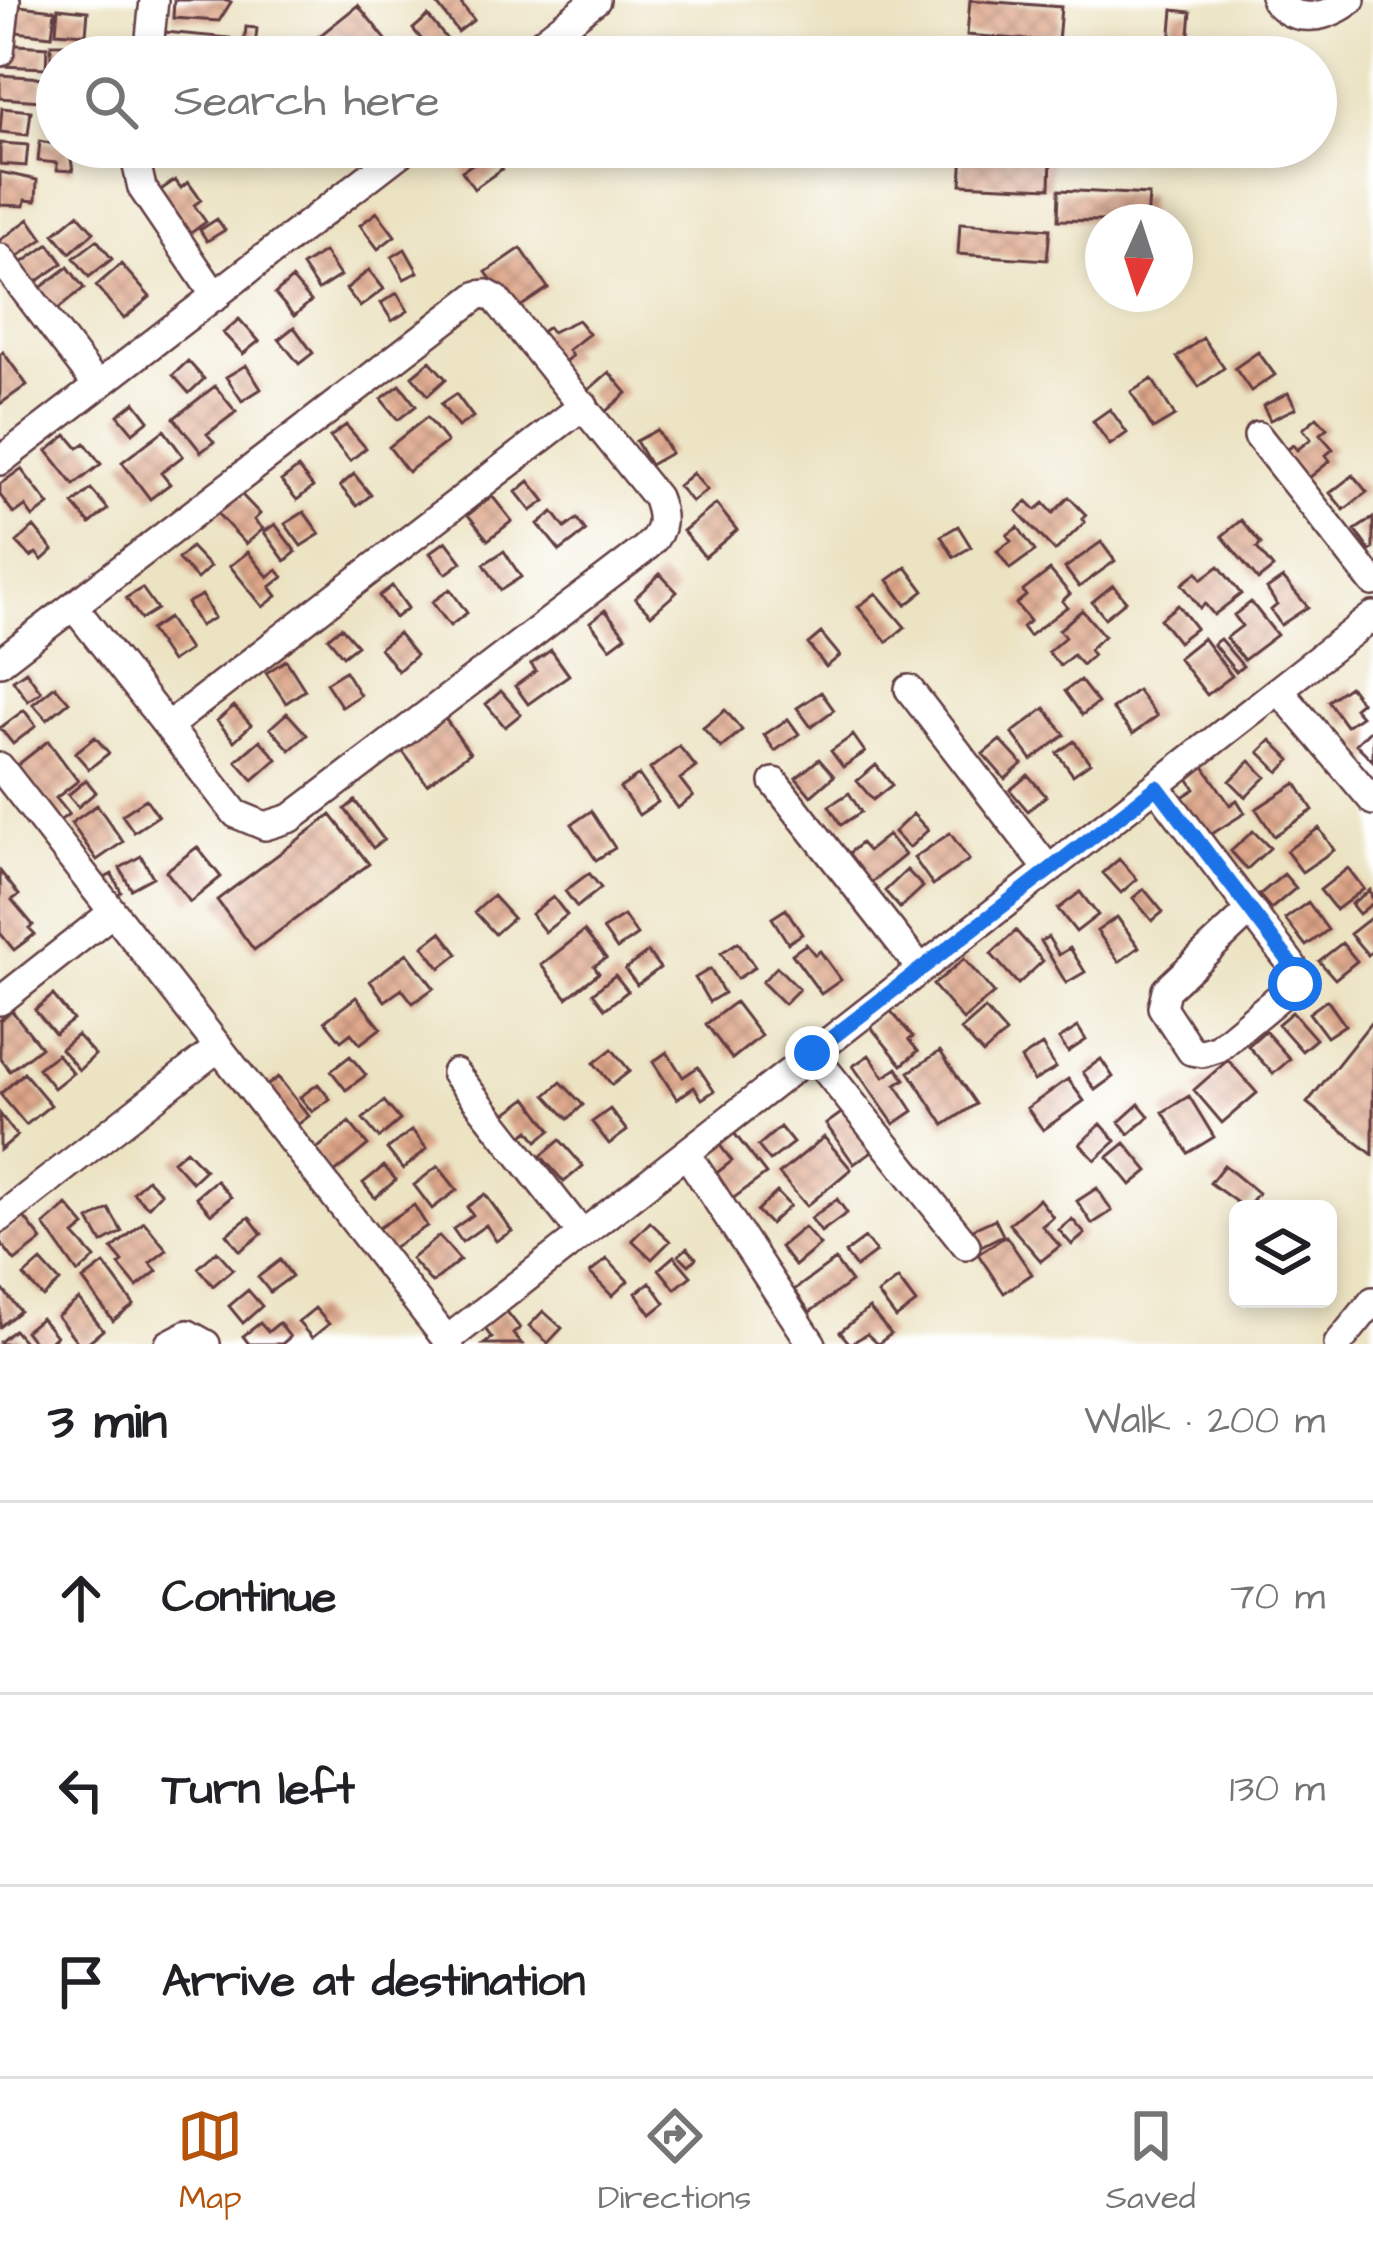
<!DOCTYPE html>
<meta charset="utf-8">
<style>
:root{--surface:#fff;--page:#f2f2f2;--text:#202124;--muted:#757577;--line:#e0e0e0;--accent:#b45309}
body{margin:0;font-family:"Architects Daughter",sans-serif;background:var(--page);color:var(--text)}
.controls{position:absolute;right:36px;bottom:36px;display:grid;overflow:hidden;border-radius:18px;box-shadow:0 6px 18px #0003}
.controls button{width:108px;height:108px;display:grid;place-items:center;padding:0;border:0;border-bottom:3px solid var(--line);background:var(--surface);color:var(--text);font:60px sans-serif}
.compass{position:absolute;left:1085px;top:204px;width:108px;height:108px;border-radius:50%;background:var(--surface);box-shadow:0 6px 18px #0003;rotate:183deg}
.stop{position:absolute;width:36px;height:36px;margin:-27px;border:9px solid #1a73e8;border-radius:50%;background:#fff}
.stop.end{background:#1a73e8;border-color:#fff;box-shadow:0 3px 12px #0008}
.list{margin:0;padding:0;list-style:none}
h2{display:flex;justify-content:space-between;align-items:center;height:156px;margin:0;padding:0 48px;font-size:51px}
h2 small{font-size:39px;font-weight:400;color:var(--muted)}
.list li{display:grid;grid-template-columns:78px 1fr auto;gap:36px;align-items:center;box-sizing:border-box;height:192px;padding:0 48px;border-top:3px solid var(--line)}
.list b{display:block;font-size:45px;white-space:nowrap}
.list em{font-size:39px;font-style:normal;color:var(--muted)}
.icon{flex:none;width:66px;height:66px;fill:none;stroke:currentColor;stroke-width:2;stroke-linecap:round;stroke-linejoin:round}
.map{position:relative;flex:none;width:1373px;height:1344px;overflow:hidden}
.search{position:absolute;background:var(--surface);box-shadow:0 6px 18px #0003;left:36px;right:36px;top:36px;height:132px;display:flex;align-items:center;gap:30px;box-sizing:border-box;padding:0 42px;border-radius:66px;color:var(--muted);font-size:45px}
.sheet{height:732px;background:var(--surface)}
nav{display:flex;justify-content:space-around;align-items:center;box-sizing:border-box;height:168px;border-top:3px solid var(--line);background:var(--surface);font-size:33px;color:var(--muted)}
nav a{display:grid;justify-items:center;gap:6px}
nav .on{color:var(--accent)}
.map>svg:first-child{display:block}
.building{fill:url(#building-cross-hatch)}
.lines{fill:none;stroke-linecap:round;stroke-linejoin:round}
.minor-casing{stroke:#623c42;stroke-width:32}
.minor{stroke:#fff;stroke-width:27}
.route{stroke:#1a73e8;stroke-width:15}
</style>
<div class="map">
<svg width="1373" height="1344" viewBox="0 0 1373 1344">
<defs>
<pattern id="building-cross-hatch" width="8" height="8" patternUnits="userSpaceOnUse" patternTransform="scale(3)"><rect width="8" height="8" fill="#dea689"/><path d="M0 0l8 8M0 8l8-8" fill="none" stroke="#b68770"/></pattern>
</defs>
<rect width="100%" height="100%" fill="#fff"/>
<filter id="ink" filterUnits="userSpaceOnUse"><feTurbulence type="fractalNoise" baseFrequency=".00833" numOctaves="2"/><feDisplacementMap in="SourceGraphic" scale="24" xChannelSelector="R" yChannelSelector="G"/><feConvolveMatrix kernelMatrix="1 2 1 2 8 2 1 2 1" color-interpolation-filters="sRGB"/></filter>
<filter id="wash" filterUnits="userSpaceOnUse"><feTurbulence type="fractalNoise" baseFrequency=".004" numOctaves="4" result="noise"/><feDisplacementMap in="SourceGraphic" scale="48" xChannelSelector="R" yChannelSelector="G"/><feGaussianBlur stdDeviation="2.7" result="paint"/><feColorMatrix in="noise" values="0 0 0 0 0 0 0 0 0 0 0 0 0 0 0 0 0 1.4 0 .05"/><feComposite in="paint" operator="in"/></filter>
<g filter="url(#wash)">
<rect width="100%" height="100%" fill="#ece3c3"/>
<g id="blocks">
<path class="building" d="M174,0H227L231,2L219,21L173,18Z
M443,0H458L474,20L458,32L437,4Z
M970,0L1061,7L1058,42L967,35Z
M10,5L55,10L52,36L7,31Z
M358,5L400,57H293Z
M58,8L88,11L86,34L56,32Z
M1173,10L1191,12L1187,55L1169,54Z
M428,16L450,43L435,56L413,29Z
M246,27L257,28L254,57H243Z
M165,32L230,38L228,57H163Z
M2,44L47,47L46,68L1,66Z
M51,44H81L80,57H57V62H51Z
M0,75L43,78L41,101L0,98Z
M2,108L31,111L28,135L0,132Z
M47,110L57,111V131L46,130Z
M40,141L69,147L73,171L57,170V163L38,161Z
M0,143L28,145L26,166L0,164Z
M490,152L502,169L474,189L462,171Z
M963,152L1051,156L1050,188L961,184Z
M0,172L37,180L36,201L25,200L24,206L0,205Z
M175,180L181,188L188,182L201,200L194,205L206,222L184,238L152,196Z
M1059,190L1149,195L1147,222L1058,220Z
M377,212L395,236L378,249L360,225Z
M78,214L94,232L70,253L54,234Z
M29,219L43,239L7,264L0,255V240Z
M217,219L225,230L207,241L200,230Z
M960,223L1050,229L1047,260L958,254Z
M97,240L112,259L89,277L74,258Z
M49,244L63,263L27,289L12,270Z
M521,248L548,288L514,311L486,272Z
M405,249L418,272L404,279L392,257Z
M324,252L340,276L318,290L302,266Z
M121,264L150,297L124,319L96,286Z
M68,267L84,288L48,317L31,295Z
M369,270L384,289L360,307L346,289Z
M292,279L311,301L294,316L275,294Z
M397,293L408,311L392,321L381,303Z
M239,319L259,341L243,354L223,333Z
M578,320L589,334L568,350L572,356L559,366L536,336L548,327L552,332Z
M294,327L313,353L299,364L279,339Z
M1203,338L1224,368L1199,387L1177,357Z
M3,352L27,385L0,404V355Z
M1258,352L1275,375L1251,391L1235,368Z
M188,361L204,379L189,393L173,375Z
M430,361L446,379L428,395L412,376Z
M246,365L261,389L242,401L226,377Z
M609,372L627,393L604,413L586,392Z
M1152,379L1175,416L1153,429L1131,392Z
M400,385L416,406L398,420L381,399Z
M215,386L236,412L207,434L214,442L201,452L174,418Z
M1288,393L1296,408L1270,420L1263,406Z
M456,394L473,417L458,427L441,404Z
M135,402L149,420L133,433L118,415Z
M1110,409L1127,433L1110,445L1093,421Z
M427,417L447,442L408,472L389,447Z
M1317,417L1327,428L1320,434L1333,449L1326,455L1330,461L1303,483L1280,456L1293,445L1297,450L1311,439L1303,429Z
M346,425L366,448L350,461L330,437Z
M164,430L183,456L161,473L170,484L150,499L122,462Z
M657,430L671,453L650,465L636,441Z
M67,435L78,448L85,443L101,464L74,485L47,451Z
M298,468L313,487L297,500L281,481Z
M21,469L49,505L33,517L25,506L14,514L0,495V484Z
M693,473L707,490L692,502L678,486Z
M354,474L371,495L357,506L340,486Z
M1353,475L1367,492L1344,510L1330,493Z
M529,481L545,501L531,511L516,492Z
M91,489L108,509L90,524L73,504Z
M240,493L260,514L254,520L263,529L246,544L217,513Z
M492,496L512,521L488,540L468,515Z
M1069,497L1086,515L1082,519L1085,522L1055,551L1017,511L1027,501L1036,510L1044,503L1053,513Z
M716,504L737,530L705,557L683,531Z
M304,512L320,534L301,546L285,524Z
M553,512L565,528L577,519L586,531L560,551L538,524Z
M1373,518V549L1370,551L1355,530Z
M1241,520L1261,544L1257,548L1273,568L1258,580L1222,536Z
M275,524L296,552L285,561L264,532Z
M958,526L971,547L954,557L941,536Z
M34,527L53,550L42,560L36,553L31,557L17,542Z
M1018,527L1035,551L1010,569L997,551L1011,541L1007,535Z
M446,541L462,562L446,574L430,553Z
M1101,542L1115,561L1079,587L1065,568Z
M191,547L210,567L197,579L178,559Z
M504,551L521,577L501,590L484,564Z
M248,552L268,577L277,570L283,577L270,587L277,596L263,607L230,566Z
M1219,566L1241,594L1214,615L1205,604L1200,608L1182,584L1197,572L1202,579Z
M906,567L924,591L906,605L888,580Z
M1050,570L1070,594L1062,601L1067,607L1029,636L1022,627L1030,621L1016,604L1026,596L1023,591Z
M660,574L677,592L651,615L635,598Z
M1283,578L1308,607L1281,625L1271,610L1277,605L1267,589Z
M1113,585L1126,601L1105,618L1092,602Z
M392,586L408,608L395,618L379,596Z
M142,588L157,609L141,619L126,598Z
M450,589L467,613L450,626L432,602Z
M876,593L905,627L887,642L858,607Z
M202,595L214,618L200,626L187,603Z
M1251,602L1277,635L1244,660L1226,638L1242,626L1234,615Z
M1178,605L1196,628L1178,642L1160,619Z
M605,610L626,636L610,648L590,622Z
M1082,610L1104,636L1089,650L1093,655L1082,665L1073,655L1060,666L1048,652L1065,637L1059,630Z
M168,618L189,650L171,662L150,630Z
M341,627L357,645L343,656L328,638Z
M398,633L416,655L398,671L380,648Z
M821,633L840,656L826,667L808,644Z
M1203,638L1232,676L1207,695L1178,658Z
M1220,639L1243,666L1236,672L1213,644Z
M551,650L569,675L528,704L515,686L536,671L531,664Z
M286,660L305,690L286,703L266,673Z
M26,671L41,692L28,701L13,680Z
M345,671L360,695L342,707L326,683Z
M1080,680L1098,703L1082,715L1065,691Z
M55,686L69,702L47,720L33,704Z
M1349,686L1361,702L1354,708L1361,716L1346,726L1328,701Z
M1137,690L1157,716L1133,734L1112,709Z
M501,691L521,714L505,727L486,704Z
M821,692L834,710L811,727L797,708Z
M234,706L251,725L234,741L217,721Z
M1045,708L1065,735L1032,760L1012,733Z
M24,710L36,726L13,744L0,728Z
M725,710L742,730L721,748L703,728Z
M287,713L307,735L290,750L270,728Z
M444,717L470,753L427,784L400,748Z
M788,719L799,734L775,751L764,735Z
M1373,727V761L1356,744Z
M853,735L865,752L843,767L831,751Z
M95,737L109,753L89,769L75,753Z
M260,740L277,759L253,780L236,761Z
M1000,740L1022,764L1005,779L983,754Z
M1271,740L1291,760L1279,772L1259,752Z
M48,741L78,781L56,798L69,814L54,825L11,770Z
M1074,741L1090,763L1073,775L1057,753Z
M679,746L696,767L680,779L693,796L678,808L650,769Z
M819,759L834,776L811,796L796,778Z
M1250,761L1266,777L1246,797L1230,781Z
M876,765L892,785L873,800L857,781Z
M1203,765L1230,805L1237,800L1245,813L1199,842L1173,803L1195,789L1186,775Z
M639,775L658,802L639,815L620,788Z
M1028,775L1046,796L1028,811L1010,790Z
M86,780L96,792L78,807L68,795Z
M1296,783L1313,810L1274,836L1256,809Z
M849,793L861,812L841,825L829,806Z
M146,799L158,816L134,832L122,815Z
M355,801L384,840L373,848L345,809Z
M97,805L123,842L97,860L71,823Z
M591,811L615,848L596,860L572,824Z
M913,814L928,830L909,848L894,832Z
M331,815L369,864L254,950L217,900Z
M1319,828L1334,850L1302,872L1286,851Z
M1253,831L1270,848L1247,869L1231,851Z
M950,833L969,860L933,885L914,858Z
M888,835L905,855L866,887L842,859L861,843L868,851Z
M197,847L221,877L190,902L166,871Z
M141,856L153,877L131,889L120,868Z
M1119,859L1137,879L1121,893L1103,873Z
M1348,868L1364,889L1336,910L1320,890Z
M907,870L923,887L900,908L885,891Z
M0,871L19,895L12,900L33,925L29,928L35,934L14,950L0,933Z
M589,873L601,888L577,907L565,891Z
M112,874L121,892L110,898L101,880Z
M1284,874L1296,888L1271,909L1259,895Z
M1144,889L1163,912L1152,921L1133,898Z
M1370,890L1373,903L1359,914L1351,904Z
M1080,892L1098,915L1076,932L1058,909Z
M493,896L513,918L495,934L475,912Z
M553,897L567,915L545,932L531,914Z
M1308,902L1328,930L1306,946L1285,919Z
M786,909L802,934L788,943L772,918Z
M624,916L637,935L617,949L603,929Z
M1373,916V950L1368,955L1350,934Z
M1117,917L1139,947L1119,962L1097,931Z
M584,931L606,958L594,966L599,973L567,998L541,965Z
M1016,931L1043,961L1018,984L991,954Z
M441,932L458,954L440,968L423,946Z
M1048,937L1059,955L1070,948L1085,972L1066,983L1041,941Z
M738,942L755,967L737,979L721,953Z
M1342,943L1357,961L1335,979L1319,961Z
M806,944L815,955L820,951L841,980L821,994L792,954Z
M648,952L660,968L637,985L625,969Z
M407,953L434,988L413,1003L402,989L385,1001L370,981Z
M964,959L994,993L963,1020L933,985Z
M777,967L799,989L784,1004L762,982Z
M710,969L724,993L709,1002L695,978Z
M615,975L628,991L605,1009L593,993Z
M53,995L73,1020L55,1034L35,1010Z
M356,997L381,1028L360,1044L351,1033L341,1041L325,1021Z
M1327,1000L1345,1025L1327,1037L1309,1013Z
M735,1002L761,1036L732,1059L706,1024Z
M889,1009L913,1037L909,1040L918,1051L902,1065L869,1025Z
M985,1009L1006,1033L983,1054L961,1030Z
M12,1011L41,1047L10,1071L0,1058V1020Z
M1292,1012L1316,1039L1302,1051L1278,1024Z
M1373,1020V1155L1307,1103Z
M1078,1027L1086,1040L1068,1052L1059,1039Z
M1265,1031L1290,1059L1273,1074L1248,1046Z
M77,1035L95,1055L79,1070L61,1049Z
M1042,1045L1056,1068L1034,1081L1021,1059Z
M612,1049L630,1071L612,1085L594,1063Z
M940,1051L976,1104L944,1125L909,1072Z
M667,1052L683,1077L698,1067L714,1091L702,1099L694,1087L677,1099L653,1062Z
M57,1054L73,1073L54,1088L38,1068Z
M869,1055L884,1077L897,1068L905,1079L896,1085L913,1111L894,1124L853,1066Z
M350,1056L366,1075L346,1090L331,1071Z
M1101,1059L1113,1077L1095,1090L1083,1072Z
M1228,1060L1257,1093L1222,1123L1194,1090Z
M24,1073L51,1105L26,1125L0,1094Z
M278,1077L309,1116L291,1130L260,1091Z
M1068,1079L1084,1101L1043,1130L1027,1108Z
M561,1082L583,1105L568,1119L546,1095Z
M318,1084L330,1099L312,1112L300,1097Z
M1189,1096L1214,1137L1188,1153L1163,1112Z
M527,1098L551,1130L537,1141L529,1130L518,1139L501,1117Z
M384,1101L400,1120L379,1138L363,1119Z
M1139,1104L1149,1116L1129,1134L1119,1122Z
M610,1109L627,1131L609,1144L592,1122Z
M847,1109L882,1144L854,1164L826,1124Z
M0,1114L17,1136L0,1150Z
M349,1122L368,1145L332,1175L313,1152Z
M1101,1124L1116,1141L1095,1160L1080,1144Z
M780,1127L793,1143L770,1161L758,1146Z
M412,1130L427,1149L403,1169L387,1149Z
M734,1133L766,1174L727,1203L709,1179L732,1161L719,1144Z
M824,1137L851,1169L807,1206L779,1174Z
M560,1140L583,1166L564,1182L541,1156Z
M1125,1143L1148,1171L1131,1185L1108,1157Z
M186,1150L205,1170L192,1182L173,1161Z
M1224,1165L1258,1193L1246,1209L1210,1183Z
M384,1166L396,1180L375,1198L363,1183Z
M438,1166L457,1190L432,1209L414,1185Z
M147,1179L161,1193L148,1207L133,1193Z
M216,1180L231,1197L211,1214L196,1197Z
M1097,1188L1112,1211L1092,1224L1077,1201Z
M777,1192L790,1206L770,1224L757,1211Z
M485,1194L512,1231L496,1241L486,1225L462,1242L453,1229L473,1215L467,1207Z
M837,1199L847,1213L821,1232L811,1218Z
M1039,1199L1053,1217L1042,1226L1060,1246L1041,1261L1009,1224Z
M67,1205L85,1226L74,1235L95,1258L78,1273L44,1225Z
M414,1205L427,1226L388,1251L374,1231Z
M109,1209L122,1232L102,1243L89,1220Z
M24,1217L42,1240L15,1261L0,1242V1235Z
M249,1217L262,1234L240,1251L227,1234Z
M995,1219L1003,1235L975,1249L967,1232Z
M1072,1219L1085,1234L1072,1245L1059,1230Z
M144,1222L167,1250L150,1263L157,1271L137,1287L119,1265L123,1262L112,1249Z
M650,1222L670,1241L652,1259L632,1240Z
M804,1227L820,1245L795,1266L780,1247Z
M439,1236L460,1260L432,1283L411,1259Z
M1006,1236L1032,1274L1004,1293L978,1254Z
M865,1238L876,1252L856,1267L845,1253Z
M687,1248L696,1258L689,1265L679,1255Z
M217,1251L233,1269L213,1286L198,1268Z
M674,1256L691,1276L675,1289L659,1269Z
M607,1259L628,1281L612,1296L590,1273Z
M280,1260L292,1276L270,1292L258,1277Z
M835,1260L851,1282L810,1312L794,1290Z
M41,1261L60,1282L43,1297L24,1276Z
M104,1264L134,1305L113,1321L83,1280Z
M898,1279L916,1303L896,1318L878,1294Z
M650,1282L665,1303L651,1314L636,1293Z
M0,1286L20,1311L0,1327Z
M248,1290L262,1306L243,1323L229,1306Z
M79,1299L103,1330L86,1344H79L57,1316Z
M315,1308L329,1324L312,1338L298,1322Z
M504,1308L520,1328L513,1334L522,1344H484L492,1338L482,1325Z
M869,1308L891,1334L878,1344L867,1334L850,1344L840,1332Z
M543,1311L562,1328L548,1343L529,1326Z
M41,1318L56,1336L47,1344H35L25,1331Z
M260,1323L268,1332L279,1323L290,1337L282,1344H249L243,1336Z
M14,1330L26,1344H0V1342Z"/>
</g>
</g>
<g filter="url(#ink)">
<use href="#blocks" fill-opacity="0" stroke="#623c42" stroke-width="3"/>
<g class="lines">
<g class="minor-casing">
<path id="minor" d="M1275,0C1296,26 1329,17 1351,0
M0,52L6,0
M148,57L154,0
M523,57L596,0
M139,147L137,166L142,188L216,297
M0,258L97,385
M1258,436L1373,582
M0,461L408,147
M0,662L478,295L487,294L496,299L656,497C666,522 662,535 642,551L291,818L265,826L236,814L74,607
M909,689L1049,870
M1279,690L1373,801
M168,726L584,405
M0,767L450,1344
M774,782L921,969
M1157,787L1292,965L1295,984L1218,1048L1203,1053L1191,1051L1162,1007L1166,990L1251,910
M0,1001L113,912
M812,1053L966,1245
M455,1073L581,1233
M686,1153L812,1344
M0,1218L219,1047
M447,1340L1373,616
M169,1344L188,1334L206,1344
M1338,1344L1373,1301"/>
</g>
<use href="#minor" class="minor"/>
</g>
</g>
<g class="lines" filter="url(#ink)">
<path class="route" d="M812,1053L1157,787L1292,965L1295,984"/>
</g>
</svg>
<div class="controls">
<button><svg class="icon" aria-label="layers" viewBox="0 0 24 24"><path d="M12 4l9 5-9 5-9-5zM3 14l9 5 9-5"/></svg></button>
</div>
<svg class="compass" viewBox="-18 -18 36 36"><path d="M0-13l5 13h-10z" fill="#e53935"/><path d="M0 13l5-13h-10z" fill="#757577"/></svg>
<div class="stop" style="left:1295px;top:984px"></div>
<div class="stop end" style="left:812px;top:1053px"></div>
<div class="search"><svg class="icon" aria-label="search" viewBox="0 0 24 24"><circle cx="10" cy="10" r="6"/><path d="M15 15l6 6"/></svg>Search here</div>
</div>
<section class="sheet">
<h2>3 min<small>Walk · 200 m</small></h2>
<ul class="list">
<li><svg class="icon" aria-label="ahead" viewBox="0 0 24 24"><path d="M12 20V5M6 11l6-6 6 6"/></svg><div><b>Continue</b></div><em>70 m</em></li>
<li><svg class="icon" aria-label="left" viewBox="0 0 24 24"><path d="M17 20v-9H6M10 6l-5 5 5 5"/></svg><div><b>Turn left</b></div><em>130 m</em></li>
<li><svg class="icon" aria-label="arrive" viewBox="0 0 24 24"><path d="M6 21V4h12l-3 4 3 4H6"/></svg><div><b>Arrive at destination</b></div></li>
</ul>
</section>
<nav>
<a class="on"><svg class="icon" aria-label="map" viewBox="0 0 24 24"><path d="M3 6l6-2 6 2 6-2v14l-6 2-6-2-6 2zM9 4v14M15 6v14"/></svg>Map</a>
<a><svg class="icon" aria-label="directions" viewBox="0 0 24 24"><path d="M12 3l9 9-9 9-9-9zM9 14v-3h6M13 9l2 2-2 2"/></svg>Directions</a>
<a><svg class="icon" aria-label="saved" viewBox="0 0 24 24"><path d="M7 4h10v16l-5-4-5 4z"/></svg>Saved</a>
</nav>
